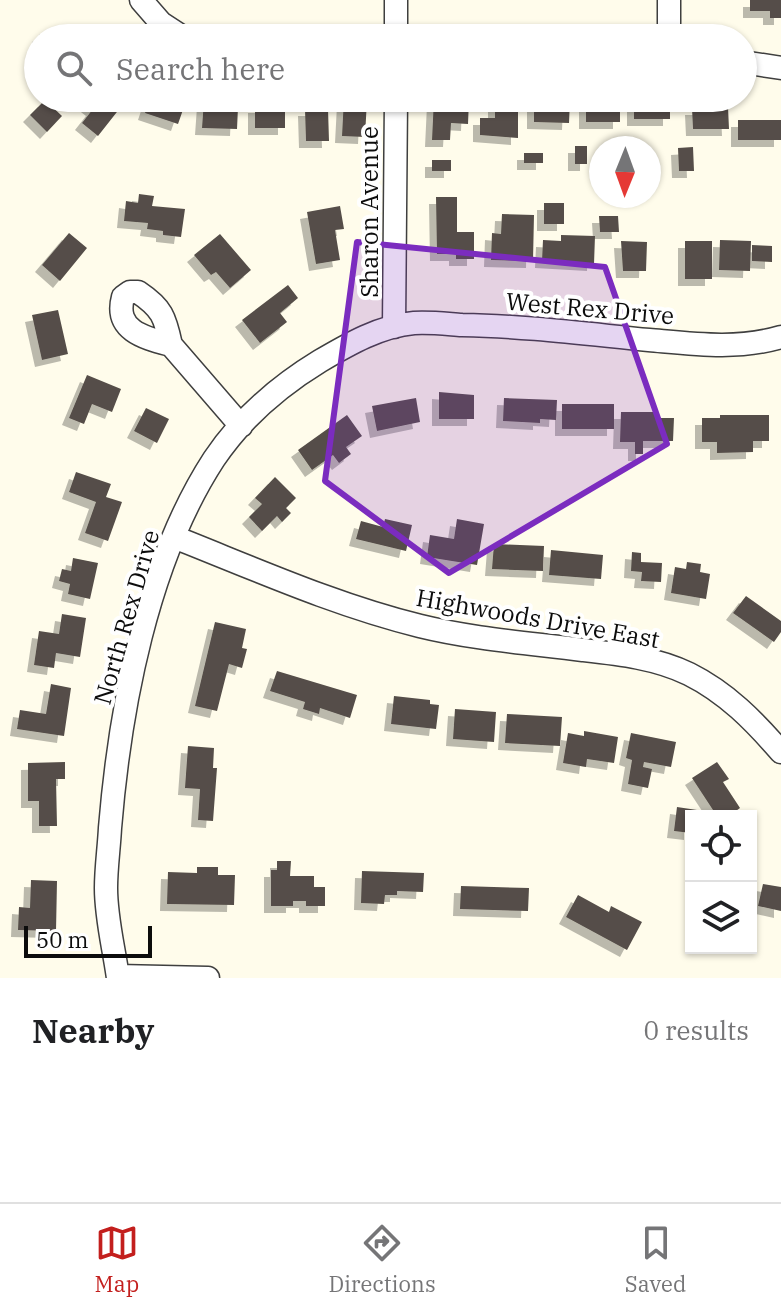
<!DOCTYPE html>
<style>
:root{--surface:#fff;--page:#f6f6f6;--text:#202124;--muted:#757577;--line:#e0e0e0;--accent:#c31f1d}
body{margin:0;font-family:"IBM Plex Serif",serif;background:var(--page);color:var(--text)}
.controls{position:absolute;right:24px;bottom:24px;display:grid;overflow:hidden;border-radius:0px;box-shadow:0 2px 6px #0004}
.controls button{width:72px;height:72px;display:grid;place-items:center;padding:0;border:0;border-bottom:2px solid var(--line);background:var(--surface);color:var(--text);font:40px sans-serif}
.compass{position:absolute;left:589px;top:136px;width:72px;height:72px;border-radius:50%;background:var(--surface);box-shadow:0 2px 6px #0004;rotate:181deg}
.scale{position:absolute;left:24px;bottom:20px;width:128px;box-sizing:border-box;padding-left:8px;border:4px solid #0c0c0c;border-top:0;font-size:22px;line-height:28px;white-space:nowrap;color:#0c0c0c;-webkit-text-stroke:6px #fff;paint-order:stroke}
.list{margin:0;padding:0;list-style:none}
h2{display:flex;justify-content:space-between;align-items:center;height:104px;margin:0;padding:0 32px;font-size:34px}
h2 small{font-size:26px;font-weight:400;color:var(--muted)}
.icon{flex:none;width:44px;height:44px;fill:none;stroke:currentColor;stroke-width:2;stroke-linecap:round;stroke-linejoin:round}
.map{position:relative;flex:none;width:781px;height:978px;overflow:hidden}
.search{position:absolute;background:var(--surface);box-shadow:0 2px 6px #0004;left:24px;right:24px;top:24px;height:88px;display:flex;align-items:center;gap:20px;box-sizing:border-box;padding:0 28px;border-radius:44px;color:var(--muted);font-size:30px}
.sheet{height:224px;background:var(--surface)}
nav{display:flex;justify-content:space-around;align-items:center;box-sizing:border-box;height:112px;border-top:2px solid var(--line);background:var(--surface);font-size:22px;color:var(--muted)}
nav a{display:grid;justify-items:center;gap:4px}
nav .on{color:var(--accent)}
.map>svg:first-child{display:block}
.building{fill:#554e48;filter:url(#shadow)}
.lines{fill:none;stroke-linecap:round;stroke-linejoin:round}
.minor-casing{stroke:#3f3f3f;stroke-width:25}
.minor{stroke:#fff;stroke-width:22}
.marked{fill:#7b2cbf;fill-opacity:0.2;stroke:#7b2cbf;stroke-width:6;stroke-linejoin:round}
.labels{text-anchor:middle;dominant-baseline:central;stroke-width:8;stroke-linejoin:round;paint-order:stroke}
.street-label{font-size:24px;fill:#0c0c0c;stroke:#fff}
</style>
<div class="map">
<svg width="781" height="978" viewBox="0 0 781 978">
<defs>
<filter id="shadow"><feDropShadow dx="-7" dy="7" stdDeviation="0" flood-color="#0004"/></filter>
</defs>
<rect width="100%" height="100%" fill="#fffceb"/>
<path class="building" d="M750,0H781V18H770V11H750Z
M60,26L65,38H40L39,35Z
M79,98H117L124,103L98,136L82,123L93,109Z
M150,98H167L185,104L178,124L145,113Z
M344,98L367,99L365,137L342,136Z
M434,98L469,99L468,124L451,123L450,140H432Z
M542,98L570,100L569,123L534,122V99Z
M586,98L620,100V122H586Z
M634,98L670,101V119H634Z
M495,99H518V138L480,135V118H495Z
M45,100L62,116L47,132L30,115Z
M204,100H218V106L238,107L237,129L202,128Z
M704,101H719V107H728L729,129H693L692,108H704Z
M255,106H285V128H255Z
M305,109H328L329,141H306Z
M738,120H781V140H738Z
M575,146H587V164H575Z
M693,147L694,171H679L678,148Z
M524,153H543V163H524Z
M432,160H451V171H432Z
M139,194L154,196L152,206L185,209L181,237L163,235V231L147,229L148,223L124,221L126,201L138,203Z
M436,197H457V232H474V259H456V254H437Z
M544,203H564V224H544Z
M340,206L344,229L335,230L340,260L316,264L307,212Z
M502,214L534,215L533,261L491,260L492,233L501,234Z
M599,216H618L619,232H600Z
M69,233L87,248L60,281L42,265Z
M220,234L251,270L230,288L216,272L211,275L194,255Z
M561,235L595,236L594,264L542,261L543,240L561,241Z
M720,240L751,241L750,271L719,270Z
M621,241L647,242L646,271H623Z
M685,241H712V279H685Z
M752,245L772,246V262L752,261Z
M288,285L298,298L280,313L287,322L260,343L242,320Z
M58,310L68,354L42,360L32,315Z
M87,375L121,389L112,412L92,404L84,424L69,418Z
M439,392L474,395V419H439Z
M416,398L420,422L377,431L372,406Z
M504,398L557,400L556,420L540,419V423L503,421Z
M562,404H614V429H562Z
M146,408L169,419L157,443L134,431Z
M621,412H658V418H674L673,441H643V454H635V442H620Z
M347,415L362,436L346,447L351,454L339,463L333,455L312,470L298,450Z
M720,415H769V441H753V452L717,453V442H702V418H720Z
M76,472L111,484L106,497L122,502L108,541L85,533L96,502L69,492Z
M275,477L296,498L286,508L291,513L282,522L277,516L262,531L249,517L262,504L255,498Z
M385,519L412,525L406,551L356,539L361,521L383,527Z
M457,519L484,524L477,565L427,557L430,535L454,539Z
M494,544L544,546L543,571L492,569Z
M551,550L603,555L601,579L549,575Z
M632,552L641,553V562L662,563L661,582L641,581L642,572L631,571Z
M73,558L98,563L90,599L68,594L70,584L59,581L62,569L71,571Z
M687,562L701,564L700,572L710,574L706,599L671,593L675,567L686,569Z
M746,596L781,621V632L774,642L733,613Z
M62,614L86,618L80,657L56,653L54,668L34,665L39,631L59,634Z
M215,622L246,629L242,648L247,649L242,668L229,664L217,711L195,706Z
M277,671L357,695L350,718L320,708L319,714L303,709L305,702L270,691Z
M51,684L71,688L64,736L17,729L20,710L46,714Z
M394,696L430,700V704L439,705L436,729L391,724Z
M455,709L496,712L494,742L453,739Z
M507,714L562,717L560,746L505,743Z
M584,731L618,737L614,763L587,759L586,767L563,763L568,733L584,736Z
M631,733L676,742L671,767L644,762L643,767L652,769L648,788L628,784L632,760L626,758Z
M188,746L214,748L213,768H217L213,821L198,820L200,789L185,788Z
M65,762V779H56L57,826H39V801H28V763Z
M717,762L729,779L723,782L740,808L729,816H704L713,810L692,778Z
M677,807L697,810L696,816H691V833L674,831Z
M277,861H291L290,876H314V887H325V906H306V901H293V906H271V870H277Z
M197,867H218V875H235L234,905L167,904L168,872L197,873Z
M362,871L424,873L423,892L397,891V895H385L384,904L361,903Z
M31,880L57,881L56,931L18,930L19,907L30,908Z
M763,884L781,887V911L758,906Z
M461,886L529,888L528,911L460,909Z
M578,895L609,912L611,906L642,922L627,950L566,917Z"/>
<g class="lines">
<g class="minor-casing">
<path id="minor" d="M141,0L161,23L184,38
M396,38V0
M669,38V0
M743,62L781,68
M130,292H138C162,308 165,317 171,345C145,338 114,331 123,297Z
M394,327L396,98
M171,345L241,426
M174,537C255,569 335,605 420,626C473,639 529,643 583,650C619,654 656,658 689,674C727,693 754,721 781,752
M118,976L208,978
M118,978C114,948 106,919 106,888C106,868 109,848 110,828C120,707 147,562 214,459C241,419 279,386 320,361C349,344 380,326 414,323C430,322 447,324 462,325C525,326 587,334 649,340C694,344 737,350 781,337"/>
</g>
<use href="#minor" class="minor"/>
</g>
<path class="marked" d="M357,242L605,267L667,444L449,573L325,481Z"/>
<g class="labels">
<g class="street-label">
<text transform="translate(369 212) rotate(-90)">Sharon Avenue</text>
<text transform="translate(590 308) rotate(5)">West Rex Drive</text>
<text transform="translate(126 617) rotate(-74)">North Rex Drive</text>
<text transform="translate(538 618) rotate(10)">Highwoods Drive East</text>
</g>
</g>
</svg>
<div class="controls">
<button><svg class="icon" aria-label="locate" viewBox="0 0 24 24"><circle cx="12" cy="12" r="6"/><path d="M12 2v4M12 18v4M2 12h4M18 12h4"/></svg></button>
<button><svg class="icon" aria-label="layers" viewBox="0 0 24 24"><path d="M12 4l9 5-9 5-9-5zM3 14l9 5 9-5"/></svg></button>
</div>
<svg class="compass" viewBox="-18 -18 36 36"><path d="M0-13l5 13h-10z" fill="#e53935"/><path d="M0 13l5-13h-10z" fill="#757577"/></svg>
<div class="scale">50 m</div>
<div class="search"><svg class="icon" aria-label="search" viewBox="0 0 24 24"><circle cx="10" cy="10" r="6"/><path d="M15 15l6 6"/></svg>Search here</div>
</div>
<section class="sheet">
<h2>Nearby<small>0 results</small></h2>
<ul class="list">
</ul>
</section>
<nav>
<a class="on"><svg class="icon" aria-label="map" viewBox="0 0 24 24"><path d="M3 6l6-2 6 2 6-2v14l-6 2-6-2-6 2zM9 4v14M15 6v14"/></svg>Map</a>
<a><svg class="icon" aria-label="directions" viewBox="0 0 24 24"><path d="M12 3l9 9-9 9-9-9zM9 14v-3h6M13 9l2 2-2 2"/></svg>Directions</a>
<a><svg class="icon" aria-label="saved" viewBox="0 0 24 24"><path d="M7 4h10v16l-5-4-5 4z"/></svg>Saved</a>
</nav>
